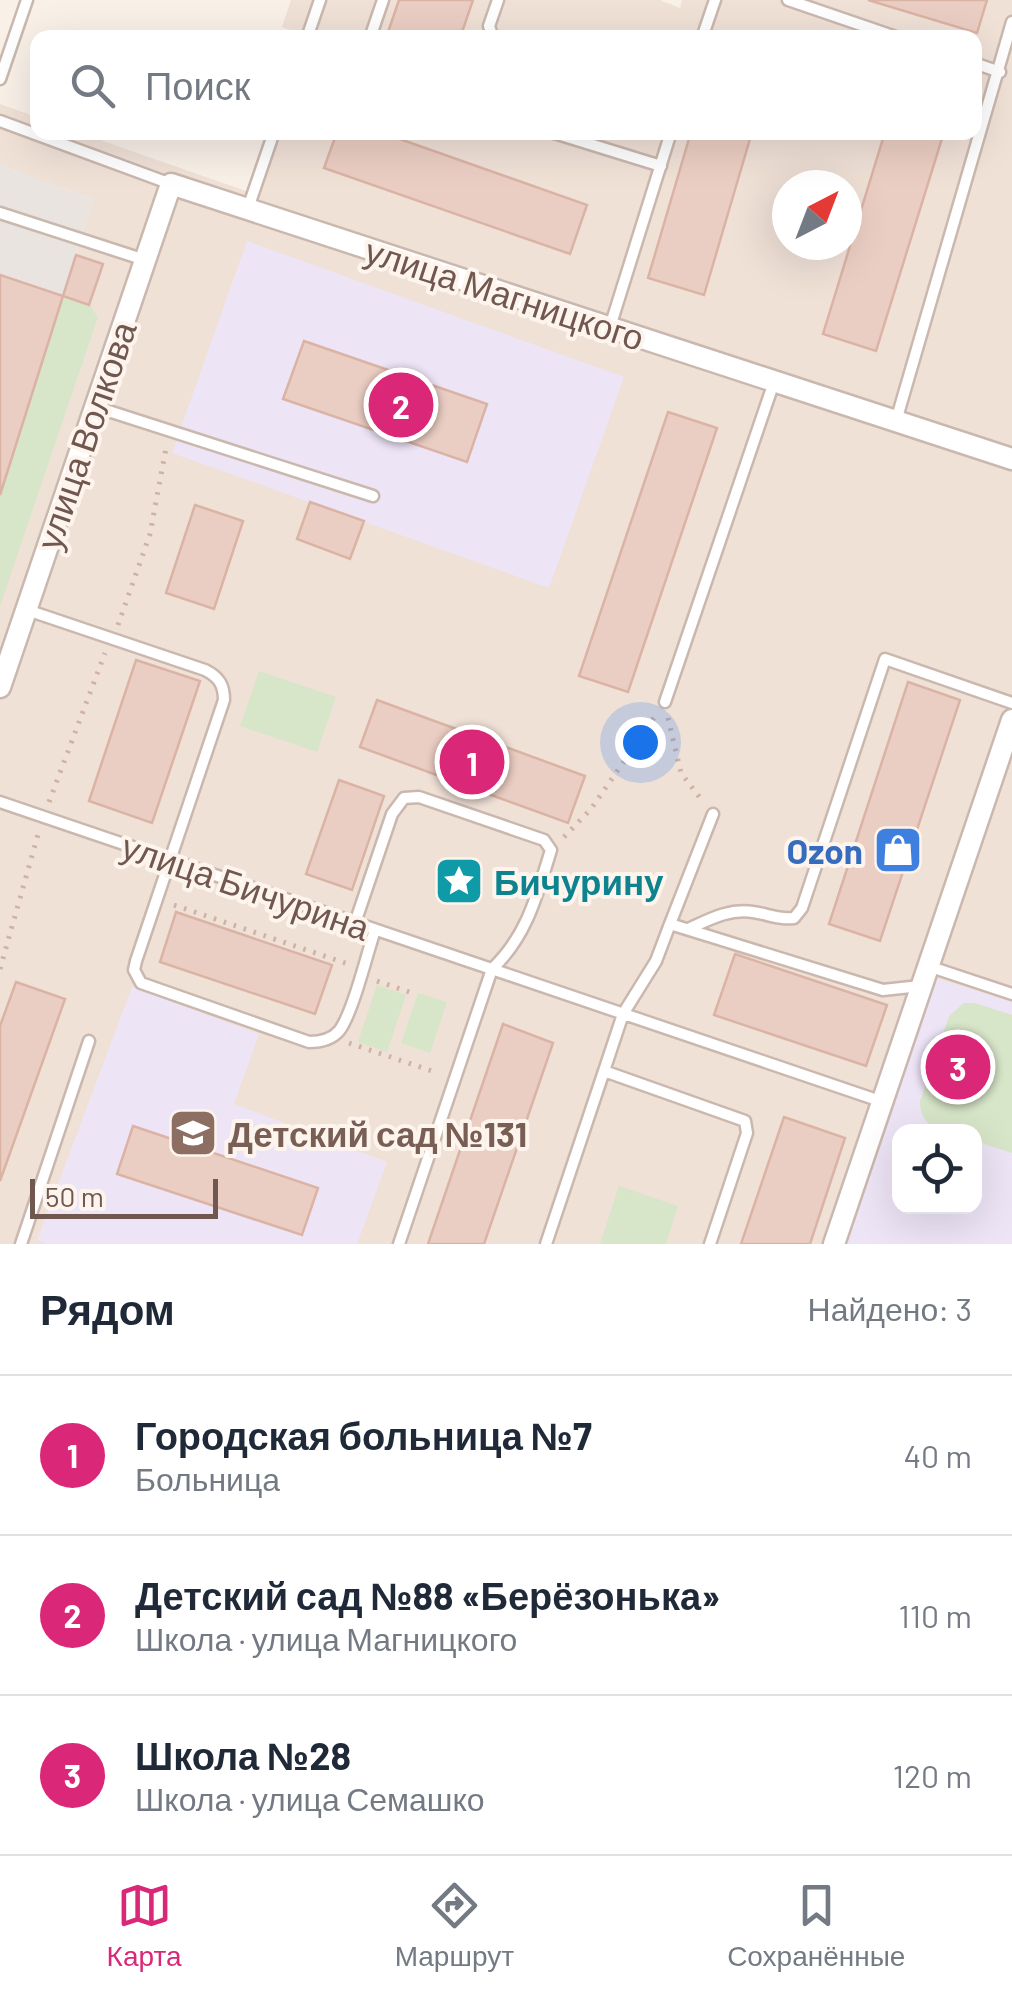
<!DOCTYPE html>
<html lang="ru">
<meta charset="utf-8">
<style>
:root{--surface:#fff;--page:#f6f6f7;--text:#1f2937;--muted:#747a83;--line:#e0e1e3;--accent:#db2777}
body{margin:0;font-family:Barlow,sans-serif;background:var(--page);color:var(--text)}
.controls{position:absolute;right:30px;bottom:30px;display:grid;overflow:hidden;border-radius:20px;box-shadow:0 10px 40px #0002}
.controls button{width:90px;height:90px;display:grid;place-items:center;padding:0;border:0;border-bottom:2px solid var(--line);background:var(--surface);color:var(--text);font:50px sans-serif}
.compass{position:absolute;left:772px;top:170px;width:90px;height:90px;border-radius:50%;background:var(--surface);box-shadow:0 10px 40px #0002;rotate:42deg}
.scale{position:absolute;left:30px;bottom:25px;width:188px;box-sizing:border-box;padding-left:10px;border:5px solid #70574f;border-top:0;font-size:28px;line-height:35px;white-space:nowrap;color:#70574f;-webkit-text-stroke:8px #fdf5ed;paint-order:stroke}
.you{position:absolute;left:640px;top:742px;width:35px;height:35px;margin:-25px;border:8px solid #fff;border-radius:50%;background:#1a73e8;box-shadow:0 0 0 15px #1a73e833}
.badge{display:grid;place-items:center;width:65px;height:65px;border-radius:50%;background:var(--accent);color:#fff;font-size:32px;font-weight:700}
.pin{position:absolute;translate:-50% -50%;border:5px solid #fff;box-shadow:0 2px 10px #0006}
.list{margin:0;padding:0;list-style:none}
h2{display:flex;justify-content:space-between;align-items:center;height:130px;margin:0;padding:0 40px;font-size:42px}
h2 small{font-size:32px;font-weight:400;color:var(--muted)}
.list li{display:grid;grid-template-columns:65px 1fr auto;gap:30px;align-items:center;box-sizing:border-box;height:160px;padding:0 40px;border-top:2px solid var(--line)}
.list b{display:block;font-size:38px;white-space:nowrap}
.list p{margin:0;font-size:32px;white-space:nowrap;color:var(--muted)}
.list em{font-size:32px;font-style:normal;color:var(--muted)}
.icon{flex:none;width:55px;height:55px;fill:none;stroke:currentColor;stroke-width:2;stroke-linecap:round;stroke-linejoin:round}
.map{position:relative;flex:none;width:1012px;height:1244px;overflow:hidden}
.search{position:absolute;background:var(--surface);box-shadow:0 10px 40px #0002;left:30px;right:30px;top:30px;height:110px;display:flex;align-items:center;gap:25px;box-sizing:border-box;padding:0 35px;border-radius:20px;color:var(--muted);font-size:38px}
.sheet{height:610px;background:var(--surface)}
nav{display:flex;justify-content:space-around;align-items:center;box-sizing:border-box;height:140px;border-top:2px solid var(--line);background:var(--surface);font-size:28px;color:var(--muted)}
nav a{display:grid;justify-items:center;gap:5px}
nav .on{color:var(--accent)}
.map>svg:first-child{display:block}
.residential{fill:#f0e1d7;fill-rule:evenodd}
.industrial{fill:#eae4e1}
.education{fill:#ede4f6;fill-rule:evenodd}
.green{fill:#d7e5c8}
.building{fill:#ebcec3;stroke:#dbb3a5;stroke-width:2.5}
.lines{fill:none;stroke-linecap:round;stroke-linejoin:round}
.lane-casing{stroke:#cab8af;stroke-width:15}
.street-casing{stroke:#cab8af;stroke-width:25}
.path{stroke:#d0b1a6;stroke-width:5;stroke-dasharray:2.5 8;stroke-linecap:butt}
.lane{stroke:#fff;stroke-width:10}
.street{stroke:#fff;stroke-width:20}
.labels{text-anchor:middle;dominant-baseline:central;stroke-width:8;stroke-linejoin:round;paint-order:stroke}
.street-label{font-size:35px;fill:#70574f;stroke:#fdf5ed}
.shop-label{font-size:35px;font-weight:bold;fill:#366cbe;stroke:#fdf5ed;text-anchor:end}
.culture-label{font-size:35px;font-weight:bold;fill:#0d838f;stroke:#fdf5ed;text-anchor:start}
.education-label{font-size:35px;font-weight:bold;fill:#785e54;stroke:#fdf5ed;text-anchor:start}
</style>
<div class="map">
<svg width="1012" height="1244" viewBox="0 0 1012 1244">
<rect width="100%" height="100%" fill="#f9f0e8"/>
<path class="residential" d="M291,0H660L680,8L682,0H1012V1244H0V495L93,199L0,165V104L37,117L38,132L80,133L249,192L275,133L974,132V38H313L282,27ZM787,185H847V245H787ZM900,1132H974V1206H900Z"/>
<path class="industrial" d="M0,165L93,199L0,495Z"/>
<path class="education" d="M247,241L624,377L549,588L172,453Z
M933,977L1012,1002V1244H845ZM900,1132H974V1206H900Z
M132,987L259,1034L234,1104L387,1162L357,1244H48L37,1240Z"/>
<path class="green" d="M63,296L89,305L98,317L0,606V495Z
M259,671L336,697L317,752L240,726Z
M377,985L406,995L387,1052L358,1042Z
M418,993L447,1002L430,1053L401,1043Z
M964,1003H975L1012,1015V1153L975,1141L974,1132C949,1132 920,1133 920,1101L949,1016Z
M619,1186L678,1206L666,1244H600Z"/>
<path class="building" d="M399,0H473L460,38H386Z
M868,0H987L977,33Z
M337,132H380L587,205L570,254L324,168Z
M691,132H752L704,295L648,278Z
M885,132H944L876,351L823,334Z
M76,255L103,264L89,305L63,296Z
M0,275L63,296L0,495Z
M304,341L487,404L467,462L283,399Z
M668,412L717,428L628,692L579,676Z
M310,502L364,521L350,559L297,539Z
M195,505L243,521L214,609L166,593Z
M136,660L200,681L152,823L89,801Z
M908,682L960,700L880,941L829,924Z
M377,700L585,776L568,823L360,747Z
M339,780L384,796L352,890L306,874Z
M176,912L332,965L315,1014L160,962Z
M735,954L887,1005L866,1066L714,1015Z
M16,982L65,999L0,1181V1026Z
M503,1024L553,1043L484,1244H428Z
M784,1117L845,1138L810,1244H741Z
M133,1126L318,1188L302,1235L117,1174Z"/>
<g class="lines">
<g class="lane-casing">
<path id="lane" d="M788,0L899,38
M307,38L320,0
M370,38L383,0
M493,38L489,26L498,0
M702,38L715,0
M974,63L1000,72
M0,79L27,0
M0,121L171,184
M551,132L661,166
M248,208L274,132
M0,213L145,260
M610,327L671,132
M96,407L373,496
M896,421L1012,22
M27,610L205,670C219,677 224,685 224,700L136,961L134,970L141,983L309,1042C321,1042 331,1040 339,1031C353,1013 367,953 375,930
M665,702L774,382
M0,802L883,1102
M355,923L392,814L404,798L419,797L544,840L551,850C537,895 527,936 492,969L399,1244
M670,924L713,814
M688,929C708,920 729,908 753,912C768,914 778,920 794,918L802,908L885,659L1012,703
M928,966L1012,994
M604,1071L623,1014L656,961L670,924L883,990L920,986
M21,1244L89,1041
M546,1244L604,1071L745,1121L747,1133L710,1244"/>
</g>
<g class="street-casing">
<path id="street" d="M0,687L171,184L1012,459
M834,1244L1012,720"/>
</g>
<path class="path" d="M118,625L150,534L166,448
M668,718L681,773L704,803
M49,802L105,653
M564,837L591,809L656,715
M174,905L348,964
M0,969L39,831
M377,981L415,994
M349,1043L438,1073"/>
<use href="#lane" class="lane"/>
<use href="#street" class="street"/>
</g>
<defs>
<g id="shop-square" transform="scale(2.5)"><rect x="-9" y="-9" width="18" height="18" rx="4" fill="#3f7fe0" stroke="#fdf5ed"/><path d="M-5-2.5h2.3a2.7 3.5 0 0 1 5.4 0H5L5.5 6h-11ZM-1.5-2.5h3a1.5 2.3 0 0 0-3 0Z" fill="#fff"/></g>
<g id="sight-square" transform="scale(2.5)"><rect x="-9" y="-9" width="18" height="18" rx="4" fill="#0f9aa8" stroke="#fdf5ed"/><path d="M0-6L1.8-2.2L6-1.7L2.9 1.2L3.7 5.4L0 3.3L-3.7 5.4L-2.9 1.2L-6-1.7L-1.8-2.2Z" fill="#fff"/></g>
<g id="school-square" transform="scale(2.5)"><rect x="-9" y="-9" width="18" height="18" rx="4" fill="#8d6e63" stroke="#fdf5ed"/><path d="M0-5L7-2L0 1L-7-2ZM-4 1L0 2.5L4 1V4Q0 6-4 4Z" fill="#fff"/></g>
</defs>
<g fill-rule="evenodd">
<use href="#shop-square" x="898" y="850"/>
<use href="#sight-square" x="459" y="881"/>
<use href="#school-square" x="193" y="1133"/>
</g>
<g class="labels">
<g class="street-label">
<text transform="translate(505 293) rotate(18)">улица Магницкого</text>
<text transform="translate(85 435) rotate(-71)">улица Волкова</text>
<text transform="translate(246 886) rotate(19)">улица Бичурина</text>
</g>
<g class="shop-label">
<text x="863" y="850">Ozon</text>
</g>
<g class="culture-label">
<text x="494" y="881">Бичурину</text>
</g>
<g class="education-label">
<text x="228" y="1133">Детский сад №131</text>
</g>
</g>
</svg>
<div class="controls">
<button><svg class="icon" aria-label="locate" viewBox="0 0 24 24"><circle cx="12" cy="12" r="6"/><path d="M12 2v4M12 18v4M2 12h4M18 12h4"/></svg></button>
</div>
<svg class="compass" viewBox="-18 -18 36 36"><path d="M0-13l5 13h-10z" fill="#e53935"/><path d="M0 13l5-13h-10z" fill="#747a83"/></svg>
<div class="scale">50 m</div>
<div class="you"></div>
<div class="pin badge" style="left:472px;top:762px">1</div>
<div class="pin badge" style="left:401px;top:405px">2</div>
<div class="pin badge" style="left:958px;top:1067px">3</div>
<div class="search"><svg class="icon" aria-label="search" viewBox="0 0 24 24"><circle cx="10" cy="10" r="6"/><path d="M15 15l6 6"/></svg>Поиск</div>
</div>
<section class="sheet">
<h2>Рядом<small>Найдено: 3</small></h2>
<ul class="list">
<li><span class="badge">1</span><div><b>Городская больница №7</b><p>Больница</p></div><em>40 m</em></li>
<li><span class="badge">2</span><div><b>Детский сад №88 «Берёзонька»</b><p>Школа · улица Магницкого</p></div><em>110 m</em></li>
<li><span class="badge">3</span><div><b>Школа №28</b><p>Школа · улица Семашко</p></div><em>120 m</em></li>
</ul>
</section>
<nav>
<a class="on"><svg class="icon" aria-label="map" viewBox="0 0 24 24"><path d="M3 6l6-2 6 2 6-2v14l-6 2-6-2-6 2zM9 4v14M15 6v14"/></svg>Карта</a>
<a><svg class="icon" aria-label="directions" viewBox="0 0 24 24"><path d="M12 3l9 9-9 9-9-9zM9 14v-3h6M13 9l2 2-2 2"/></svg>Маршрут</a>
<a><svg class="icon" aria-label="saved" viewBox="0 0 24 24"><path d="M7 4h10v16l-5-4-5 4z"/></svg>Сохранённые</a>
</nav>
